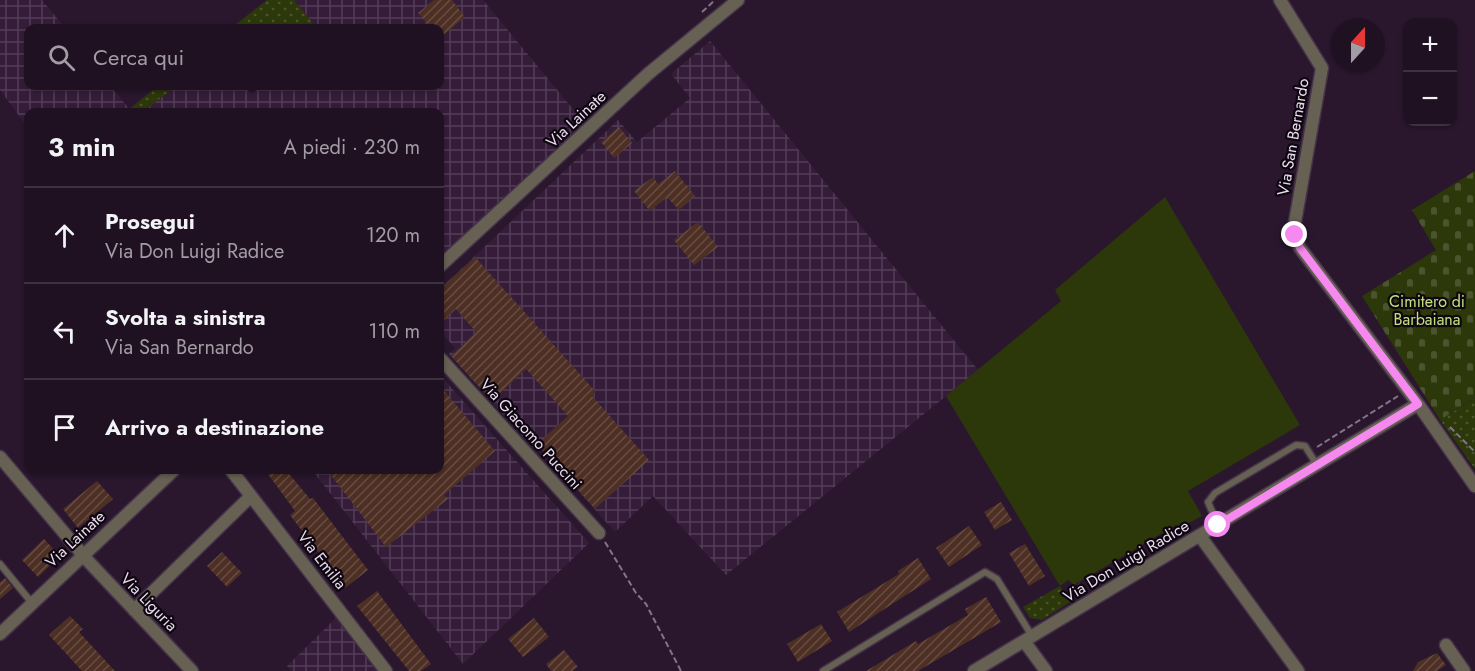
<!DOCTYPE html>
<html lang="it">
<meta charset="utf-8">
<style>
:root{--surface:#201122;--page:#2d1f2f;--text:#f1f3f6;--muted:#a29da5;--line:#3d3140}
body{margin:0;font-family:Jost,sans-serif;background:var(--page);color:var(--text)}
.controls{position:absolute;right:18px;top:18px;display:grid;overflow:hidden;border-radius:12px;box-shadow:0 2px 4px #0004}
.controls button{width:54px;height:54px;display:grid;place-items:center;padding:0;border:0;border-bottom:2px solid var(--line);background:var(--surface);color:var(--text);font:30px sans-serif}
.compass{position:absolute;left:1331px;top:18px;width:54px;height:54px;border-radius:50%;background:var(--surface);box-shadow:0 2px 4px #0004;rotate:21deg}
.stop{position:absolute;width:18px;height:18px;margin:-14px;border:4px solid #f589ef;border-radius:50%;background:#fff}
.stop.end{background:#f589ef;border-color:#fff;box-shadow:0 2px 6px #0008}
.list{margin:0;padding:0;list-style:none}
h2{display:flex;justify-content:space-between;align-items:center;height:78px;margin:0;padding:0 24px;font-size:26px}
h2 small{font-size:20px;font-weight:400;color:var(--muted)}
.list li{display:grid;grid-template-columns:39px 1fr auto;gap:18px;align-items:center;box-sizing:border-box;height:96px;padding:0 24px;border-top:2px solid var(--line)}
.list b{display:block;font-size:22px;white-space:nowrap}
.list p{margin:0;font-size:20px;white-space:nowrap;color:var(--muted)}
.list em{font-size:20px;font-style:normal;color:var(--muted)}
.icon{flex:none;width:33px;height:33px;fill:none;stroke:currentColor;stroke-width:2;stroke-linecap:round;stroke-linejoin:round}
.map{position:relative;flex:none;width:1475px;height:671px;overflow:hidden}
.search{position:absolute;background:var(--surface);box-shadow:0 2px 4px #0004;left:24px;top:24px;width:420px;height:66px;display:flex;align-items:center;gap:15px;box-sizing:border-box;padding:0 21px;border-radius:12px;color:var(--muted);font-size:22px}
.panel{position:absolute;background:var(--surface);box-shadow:0 2px 4px #0004;left:24px;top:108px;width:420px;height:366px;border-radius:12px}
.map>svg:first-child{display:block}
.industrial{fill:url(#industrial-grid)}
.grass{fill:url(#grass-dots)}
.cemetery{fill:url(#cemetery-stones)}
.garden{fill:#2c370a}
.building{fill:url(#building-hatch)}
.lines{fill:none;stroke-linecap:round;stroke-linejoin:round}
.service-casing{stroke:#453349;stroke-width:9}
.minor-casing{stroke:#453349;stroke-width:15}
.path{stroke:#847488;stroke-width:2;stroke-dasharray:6 3;stroke-linecap:butt}
.service{stroke:#676154;stroke-width:6}
.minor{stroke:#676154;stroke-width:12}
.route{stroke:#f589ef;stroke-width:8}
.labels{text-anchor:middle;dominant-baseline:central;stroke-width:4.5;stroke-linejoin:round;paint-order:stroke}
.street-label{font-size:16px;fill:#eadded;stroke:#0e0610}
.park-label{font-size:16px;fill:#c2e17f;stroke:#0e0610}
</style>
<div class="map">
<svg width="1475" height="671" viewBox="0 0 1475 671">
<defs>
<pattern id="industrial-grid" width="8" height="8" patternUnits="userSpaceOnUse" patternTransform="scale(1.5)"><rect width="8" height="8" fill="#351d3a"/><path d="M0 4h8M4 0v8" fill="none" stroke="#523d57"/></pattern>
<pattern id="grass-dots" width="8" height="8" patternUnits="userSpaceOnUse" patternTransform="scale(1.5)"><rect width="8" height="8" fill="#2c370a"/><path d="M2 2h.1M6 6h.1" fill="none" stroke="#4b542e" stroke-width="1.8" stroke-linecap="round"/></pattern>
<pattern id="cemetery-stones" width="16" height="16" patternUnits="userSpaceOnUse" patternTransform="scale(1.5)"><rect width="16" height="16" fill="#2c370a"/><path d="M2 7V4a2 2 0 0 1 4 0v3zM10 15v-3a2 2 0 0 1 4 0v3z" fill="#4b542e"/></pattern>
<pattern id="building-hatch" width="6" height="6" patternUnits="userSpaceOnUse" patternTransform="scale(1.5)"><rect width="6" height="6" fill="#4d2f23"/><path d="M-1 1l2-2M0 6l6-6M5 7l2-2" fill="none" stroke="#674d43"/></pattern>
</defs>
<rect width="100%" height="100%" fill="#2a172e"/>
<path class="industrial" d="M0,0H42L65,28H28V86H110L132,112H28V128L0,90Z
M294,0H483L586,125L440,261V112H142L177,86H244L251,94L263,86H440V28H317Z
M710,41L978,370L726,575L653,496L615,532L537,445L533,448L449,354L455,348L440,331V289L618,120L637,142L690,98L671,74Z
M440,375L589,543L463,664L312,470H440Z
M341,613L385,671H291L287,666Z"/>
<path class="grass" d="M267,0H294L317,28H231Z
M158,86H177L142,112H132L129,109Z
M1475,398V469L1440,420Z
M1060,586L1070,602L1042,620L1030,618L1023,607Z"/>
<path class="cemetery" d="M1475,171V398L1440,420L1362,296L1436,250L1412,210Z"/>
<path class="garden" d="M1165,197L1300,425L1188,491L1202,516L1179,528L1176,525L1074,585L1068,580L1060,586L946,396L1061,301L1055,290Z"/>
<path class="building" d="M434,0H452L465,17L440,38V28H431L418,13Z
M619,127L632,143L614,158L601,142Z
M675,171L695,196L679,210L667,197L650,211L634,191L653,177L658,184Z
M698,222L718,247L694,265L674,240Z
M475,257L596,392L592,396L649,460L595,509L537,444L568,416L526,369L492,401L451,356L476,332L456,309L440,324V289Z
M440,386L495,451L444,495L448,499L386,547L327,470H440Z
M265,470H286L310,499L313,498L368,570L345,588L290,515L295,511Z
M97,481L113,499L78,528L63,509Z
M1001,502L1012,520L995,530L984,512Z
M969,526L982,545L949,567L936,548Z
M44,539L60,556L38,577L22,560Z
M1025,544L1045,576L1029,586L1009,553Z
M222,552L242,573L227,587L207,566Z
M918,558L931,579L849,632L837,612L899,574L898,571Z
M5,578L13,588L0,599V582Z
M377,591L431,664L421,671H409L357,606Z
M986,597L1001,622L918,671H866L916,641L918,644L968,615L965,609Z
M70,616L83,629L79,632L115,671H82L49,635Z
M534,618L549,637L523,657L508,639Z
M821,624L832,641L798,662L787,644Z
M564,650L578,667L572,671H551L546,664Z
M1437,653L1446,665L1437,671H1413L1418,662Z"/>
<g class="lines">
<g class="service-casing">
<path id="service" d="M1218,525L1208,502L1215,493L1296,445L1305,446L1317,465
M0,564L32,603
M823,671L985,572L997,579L1032,636"/>
</g>
<g class="minor-casing">
<path id="minor" d="M1280,0L1322,68L1295,222V235L1300,248L1418,404L1475,486
M440,266L648,74L738,0
M440,358L599,533
M0,457L88,561L192,671
M231,470L386,671
M1200,536L1298,671
M134,610L251,496
M0,634L174,470
M1024,641L1046,671
M1446,645L1464,671
M974,671L1418,404"/>
</g>
<path class="path" d="M702,12L715,0
M1450,427L1475,452
M1317,447L1398,396
M605,542L636,593L646,604L681,671
M1079,584L1084,592"/>
<use href="#service" class="service"/>
<use href="#minor" class="minor"/>
</g>
<g class="lines">
<path class="route" d="M1218,525L1418,404L1300,248L1295,235"/>
</g>
<g class="labels">
<g class="street-label">
<text transform="translate(576 119) rotate(-43)">Via Lainate</text>
<text transform="translate(1293 137) rotate(-80)">Via San Bernardo</text>
<text transform="translate(531 434) rotate(48)">Via Giacomo Puccini</text>
<text transform="translate(75 539) rotate(-43)">Via Lainate</text>
<text transform="translate(322 560) rotate(52)">Via Emilia</text>
<text transform="translate(1126 561) rotate(-31)">Via Don Luigi Radice</text>
<text transform="translate(149 602) rotate(46)">Via Liguria</text>
</g>
<g class="park-label">
<text x="1427" y="301">Cimitero di<tspan x="1427" dy="18">Barbaiana</tspan></text>
</g>
</g>
</svg>
<div class="controls">
<button>+</button>
<button>−</button>
</div>
<svg class="compass" viewBox="-18 -18 36 36"><path d="M0-13l5 13h-10z" fill="#e53935"/><path d="M0 13l5-13h-10z" fill="#a29da5"/></svg>
<div class="stop" style="left:1218px;top:525px"></div>
<div class="stop end" style="left:1295px;top:235px"></div>
<div class="search"><svg class="icon" aria-label="search" viewBox="0 0 24 24"><circle cx="10" cy="10" r="6"/><path d="M15 15l6 6"/></svg>Cerca qui</div>
<section class="panel">
<h2>3 min<small>A piedi · 230 m</small></h2>
<ul class="list">
<li><svg class="icon" aria-label="ahead" viewBox="0 0 24 24"><path d="M12 20V5M6 11l6-6 6 6"/></svg><div><b>Prosegui</b><p>Via Don Luigi Radice</p></div><em>120 m</em></li>
<li><svg class="icon" aria-label="left" viewBox="0 0 24 24"><path d="M17 20v-9H6M10 6l-5 5 5 5"/></svg><div><b>Svolta a sinistra</b><p>Via San Bernardo</p></div><em>110 m</em></li>
<li><svg class="icon" aria-label="arrive" viewBox="0 0 24 24"><path d="M6 21V4h12l-3 4 3 4H6"/></svg><div><b>Arrivo a destinazione</b></div></li>
</ul>
</section>
</div>
